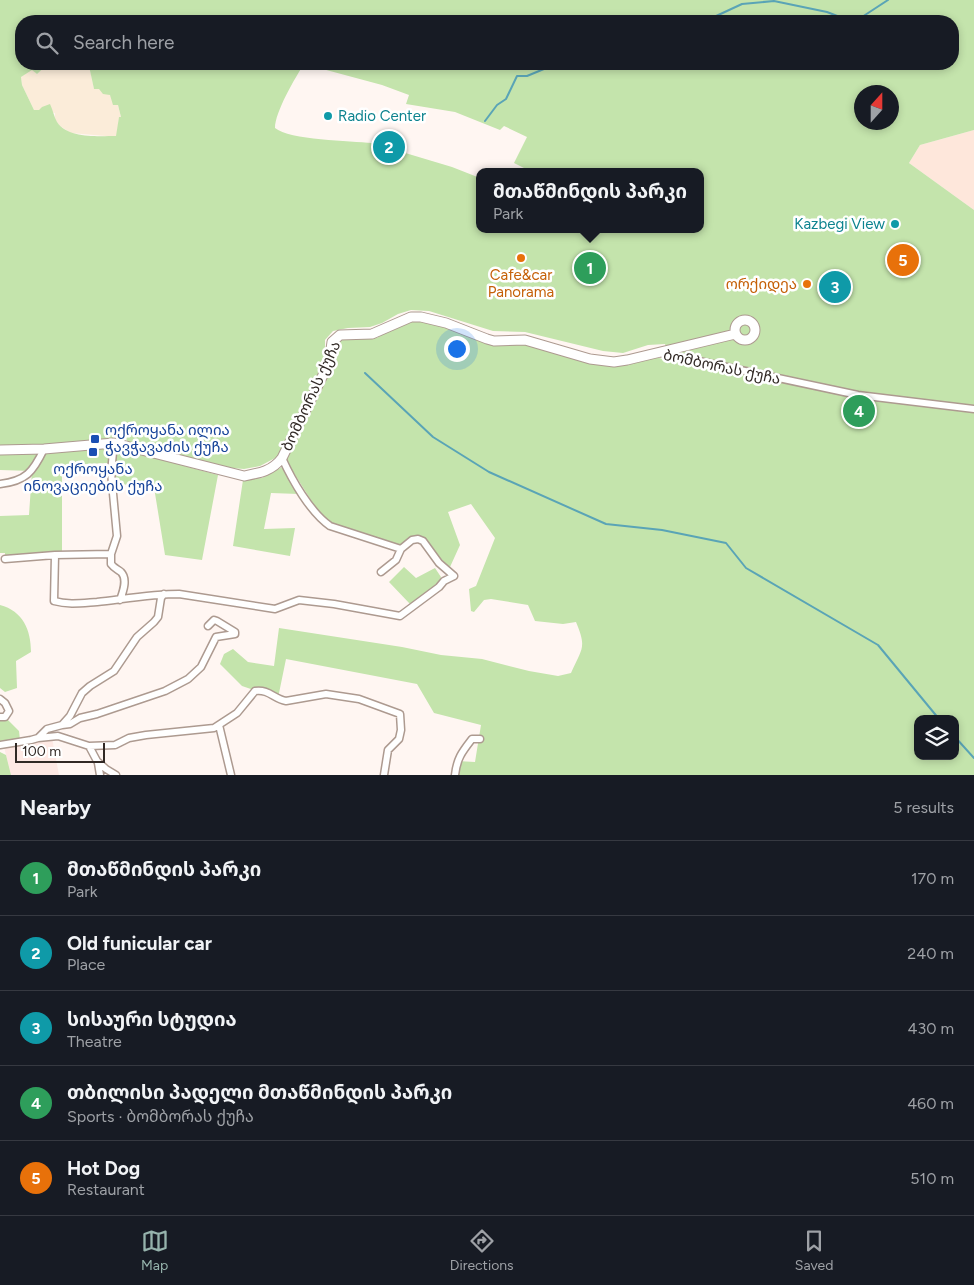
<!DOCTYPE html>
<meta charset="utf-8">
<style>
:root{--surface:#171b24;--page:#242831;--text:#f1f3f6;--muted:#9ea1a6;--line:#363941;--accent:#96b3ac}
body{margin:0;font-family:Figtree,"Noto Sans Georgian",sans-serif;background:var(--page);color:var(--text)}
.controls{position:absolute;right:15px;bottom:15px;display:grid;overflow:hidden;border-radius:10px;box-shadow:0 2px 8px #0003}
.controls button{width:45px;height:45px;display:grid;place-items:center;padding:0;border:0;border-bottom:1px solid var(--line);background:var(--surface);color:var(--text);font:25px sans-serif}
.compass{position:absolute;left:854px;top:85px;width:45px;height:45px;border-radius:50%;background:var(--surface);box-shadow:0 2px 8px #0003;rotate:21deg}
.scale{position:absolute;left:15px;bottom:12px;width:90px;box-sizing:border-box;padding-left:5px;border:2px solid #312925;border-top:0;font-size:14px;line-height:18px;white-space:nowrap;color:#312925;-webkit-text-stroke:4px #fff;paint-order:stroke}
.you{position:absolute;left:456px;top:348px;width:18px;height:18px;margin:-12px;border:4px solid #fff;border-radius:50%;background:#1a73e8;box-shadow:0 0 0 8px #1a73e833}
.badge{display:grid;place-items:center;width:32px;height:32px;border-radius:50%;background:var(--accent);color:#fff;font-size:16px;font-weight:700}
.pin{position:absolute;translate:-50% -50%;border:2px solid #fff;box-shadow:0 1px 5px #0006}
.popup{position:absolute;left:476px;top:168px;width:228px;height:65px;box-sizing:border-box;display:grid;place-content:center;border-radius:10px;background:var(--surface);filter:drop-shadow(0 1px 4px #0005);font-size:16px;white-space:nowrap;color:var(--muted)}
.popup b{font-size:19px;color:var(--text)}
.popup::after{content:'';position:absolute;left:50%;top:100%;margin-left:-10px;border:10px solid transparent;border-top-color:var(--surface)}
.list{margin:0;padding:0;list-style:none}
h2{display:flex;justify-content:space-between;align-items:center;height:65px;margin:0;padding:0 20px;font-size:21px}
h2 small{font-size:16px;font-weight:400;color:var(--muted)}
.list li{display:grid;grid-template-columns:32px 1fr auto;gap:15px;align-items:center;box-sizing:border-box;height:75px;padding:0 20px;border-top:1px solid var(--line)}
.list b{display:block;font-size:19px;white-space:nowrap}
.list p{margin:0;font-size:16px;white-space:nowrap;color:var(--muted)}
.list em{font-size:16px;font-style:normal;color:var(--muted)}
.icon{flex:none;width:28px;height:28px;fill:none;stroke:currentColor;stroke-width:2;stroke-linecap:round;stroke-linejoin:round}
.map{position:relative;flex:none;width:974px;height:775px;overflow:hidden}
.search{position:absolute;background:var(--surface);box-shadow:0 2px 8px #0003;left:15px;right:15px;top:15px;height:55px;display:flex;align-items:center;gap:12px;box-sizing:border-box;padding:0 18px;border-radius:20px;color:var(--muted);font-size:19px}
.sheet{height:440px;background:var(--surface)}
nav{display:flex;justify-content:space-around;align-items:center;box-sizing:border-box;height:70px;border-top:1px solid var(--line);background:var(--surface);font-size:14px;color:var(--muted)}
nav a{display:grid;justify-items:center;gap:2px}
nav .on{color:var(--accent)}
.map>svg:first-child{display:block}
.commercial{fill:#fbecd9}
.built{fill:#fee7db}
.education{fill:#fee9e4}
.green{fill:#c4e4ac;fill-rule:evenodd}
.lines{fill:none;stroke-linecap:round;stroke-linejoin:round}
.stream{stroke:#5aa4b6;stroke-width:2}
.street-casing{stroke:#ad9a90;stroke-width:9}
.secondary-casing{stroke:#ad9a90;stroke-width:11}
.street{stroke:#fff;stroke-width:6}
.secondary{stroke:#fff;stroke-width:9}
.culture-dot{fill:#0f9aa8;stroke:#fff;stroke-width:2}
.food-dot{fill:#e8710a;stroke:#fff;stroke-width:2}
.transit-dot{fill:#1a4fb4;stroke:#fff;stroke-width:2}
.labels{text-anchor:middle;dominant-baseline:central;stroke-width:5;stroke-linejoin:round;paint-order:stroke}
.culture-label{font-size:15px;fill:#0d838f;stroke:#fff;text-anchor:start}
.food-label{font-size:15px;fill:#c56008;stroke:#fff}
.street-label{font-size:15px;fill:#312925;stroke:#fff}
.transit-label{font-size:15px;fill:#164399;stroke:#fff;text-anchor:start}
</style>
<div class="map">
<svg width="974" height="775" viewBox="0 0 974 775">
<rect width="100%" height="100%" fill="#fff6f2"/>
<path class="commercial" d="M48,64H86L89,65L94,89H100L110,95L118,105L121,117H119L117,137L71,133L60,126L55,120V113L34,110L22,85L21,77L32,69L37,74Z"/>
<path class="built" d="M974,130V210L909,163L920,145Z"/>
<path class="education" d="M52,738L59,775H11L4,747Z"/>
<path class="green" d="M0,0H974V130L920,145L909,163L974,210V775H455L457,761L475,762L481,725L434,713L417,684L286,659L278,698L242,686L220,664L224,654L233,649L248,662L274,666L279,628L402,647L441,655L482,659L529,671L558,676L571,673C582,648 587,648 576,622L563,624L535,621L528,605L491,599L484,600L474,612L471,611L469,589L476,586L495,538L471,504L448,512L460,545L450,567C438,558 432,546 420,536L412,537L401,546L329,523L321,516L285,459L311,406L333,366L336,345L340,339L347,337L359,339L377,338L392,328L414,320H426L477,340L491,343L523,342L582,359L659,358L670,361L665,344L648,345L623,353L603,351L525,332L493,331L429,311L411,310L398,314L382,323L370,327L348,328L333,331L325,340V356L322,367L288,442L277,457L260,466L244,469L232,468L127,443L126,435L104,441L45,446L0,445ZM21,21H953V64H86L89,66L94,89H99L103,94L110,95L113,105H118L121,117H119L116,136C99,136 68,139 57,122C54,117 53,110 50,104L42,107L39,110H34L22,85L21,77L32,70L37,74L48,64H21ZM304,64L382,85L409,95L406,104L455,112L500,130L504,126L527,137L514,163L528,170L527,172H700V229H480V178L452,167L402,152L403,149C392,147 382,143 372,143C351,141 289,140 275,128C275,112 295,78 304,64ZM862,92H892V122H862ZM918,719H955V756H918Z
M110,445L109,463L62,465V555L5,559V553H0V516L29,515L32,471L0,470V453H56Z
M118,448L218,475L202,560L165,555L153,481L115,486L113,471L116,449Z
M284,466L299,494L271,493L264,529L295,528L290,556L233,546L243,480L262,478Z
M404,567L416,578L435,568L441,577L437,586L410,604L389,582Z
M0,605C23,611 31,630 31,652L16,661L17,688L5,692L0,688Z
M0,717H5L19,731L20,740L0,741Z
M0,752L6,755L11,775H0Z"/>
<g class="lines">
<path class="stream" d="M711,21L714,17L742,4L774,1L827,12L845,19L862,17L888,0
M485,121L497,105L506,99L517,76H527L556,64
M365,373L433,437L489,472L606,524L662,530L726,543L746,568L878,645L939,719
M955,737L974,758"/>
<g class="street-casing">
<path id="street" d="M661,353L858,395L974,409
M114,443L111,472L117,536L111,554V564C114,568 117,569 121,572C128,579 123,592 120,600
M282,458C292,480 310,512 330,526L401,549
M0,484C26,481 33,472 44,449
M55,555L54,601C68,605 82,603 97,602C124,599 152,594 179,594L275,609L299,600L334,604L400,616L439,587L444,581L454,576
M5,559L55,555L111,554
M381,572L396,560L401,549L412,540L418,539L423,541L439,563L454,576
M0,699L5,703L9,711L5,717H0
M62,725L70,724L80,718L97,714L165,691L188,679L201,667L216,637L235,634V632L217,621L214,620L208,626
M219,725L231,775
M38,738L58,736L89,746L97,761L106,769L116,775
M0,745L31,740L38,738L47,729L62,725L70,716L82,693L90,686L114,671L137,637L154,622L158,617L161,598L164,594
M89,746L115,745L129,738L146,735L214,728L237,713L255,691C269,689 274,699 286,701L326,694L359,699L400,714L401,730L399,739L388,750L384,775
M98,763L100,775
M455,775C457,758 462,752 472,739H480"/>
</g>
<g class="secondary-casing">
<path id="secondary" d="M735 330a10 10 0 1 1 20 0a10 10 0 1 1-20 0Z
M0,450L44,449L114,443L244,476C260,473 272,471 282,458L329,363L332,342L340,335L372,334L411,317H421L446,323L487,339L494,341L525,340L590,359L614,362L627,360L735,334"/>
</g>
<use href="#street" class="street"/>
<use href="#secondary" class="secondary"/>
</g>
<g class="culture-dot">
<circle cx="328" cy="116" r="5"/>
<circle cx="895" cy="224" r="5"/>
</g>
<g class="food-dot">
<circle cx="521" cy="258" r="5"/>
<circle cx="807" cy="284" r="5"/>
</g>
<g class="transit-dot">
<rect x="90" y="434" width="10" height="10" rx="2.5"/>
<rect x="88" y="447" width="10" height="10" rx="2.5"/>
</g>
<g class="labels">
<g class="culture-label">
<text x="338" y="116">Radio Center</text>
<text x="885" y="224" text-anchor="end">Kazbegi View</text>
</g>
<g class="food-label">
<text x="521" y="275">Cafe&amp;car<tspan x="521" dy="17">Panorama</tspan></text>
<text x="797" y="284" text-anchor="end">ორქიდეა</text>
</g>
<g class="street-label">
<text transform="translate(722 367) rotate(12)">ბომბორას ქუჩა</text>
<text transform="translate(311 396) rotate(-65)">ბომბორას ქუჩა</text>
</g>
<g class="transit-label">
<text x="105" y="430">ოქროყანა ილია<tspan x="105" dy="17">ჭავჭავაძის ქუჩა</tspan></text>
<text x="93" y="469" text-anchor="middle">ოქროყანა<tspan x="93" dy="17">ინოვაციების ქუჩა</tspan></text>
</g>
</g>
</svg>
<div class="controls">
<button><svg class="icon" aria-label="layers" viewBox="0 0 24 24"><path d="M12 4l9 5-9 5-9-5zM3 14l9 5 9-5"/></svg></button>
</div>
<svg class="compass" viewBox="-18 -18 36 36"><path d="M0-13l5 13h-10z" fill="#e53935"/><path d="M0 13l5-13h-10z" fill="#9ea1a6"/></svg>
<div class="scale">100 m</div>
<div class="you"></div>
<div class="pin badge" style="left:590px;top:268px;background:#2e9e5b">1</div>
<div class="popup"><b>მთაწმინდის პარკი</b>Park</div>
<div class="pin badge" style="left:389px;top:147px;background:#0f9aa8">2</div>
<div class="pin badge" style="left:835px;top:287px;background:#0f9aa8">3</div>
<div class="pin badge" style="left:859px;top:411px;background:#2e9e5b">4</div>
<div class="pin badge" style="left:903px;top:260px;background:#e8710a">5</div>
<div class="search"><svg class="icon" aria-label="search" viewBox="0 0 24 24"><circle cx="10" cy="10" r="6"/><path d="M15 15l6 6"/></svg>Search here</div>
</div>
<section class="sheet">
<h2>Nearby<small>5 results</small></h2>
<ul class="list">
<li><span class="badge" style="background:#2e9e5b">1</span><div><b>მთაწმინდის პარკი</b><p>Park</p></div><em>170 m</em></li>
<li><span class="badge" style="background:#0f9aa8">2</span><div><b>Old funicular car</b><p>Place</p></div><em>240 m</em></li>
<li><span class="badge" style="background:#0f9aa8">3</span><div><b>სისაური სტუდია</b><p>Theatre</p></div><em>430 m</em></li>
<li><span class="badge" style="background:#2e9e5b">4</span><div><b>თბილისი პადელი მთაწმინდის პარკი</b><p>Sports · ბომბორას ქუჩა</p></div><em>460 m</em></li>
<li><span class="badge" style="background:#e8710a">5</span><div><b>Hot Dog</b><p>Restaurant</p></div><em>510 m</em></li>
</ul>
</section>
<nav>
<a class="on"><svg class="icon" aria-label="map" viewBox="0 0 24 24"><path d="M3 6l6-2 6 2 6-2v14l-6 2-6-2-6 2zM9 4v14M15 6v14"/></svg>Map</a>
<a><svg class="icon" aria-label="directions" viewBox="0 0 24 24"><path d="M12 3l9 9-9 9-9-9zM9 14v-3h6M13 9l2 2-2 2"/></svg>Directions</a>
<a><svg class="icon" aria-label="saved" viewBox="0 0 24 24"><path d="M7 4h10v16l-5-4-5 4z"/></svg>Saved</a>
</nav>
